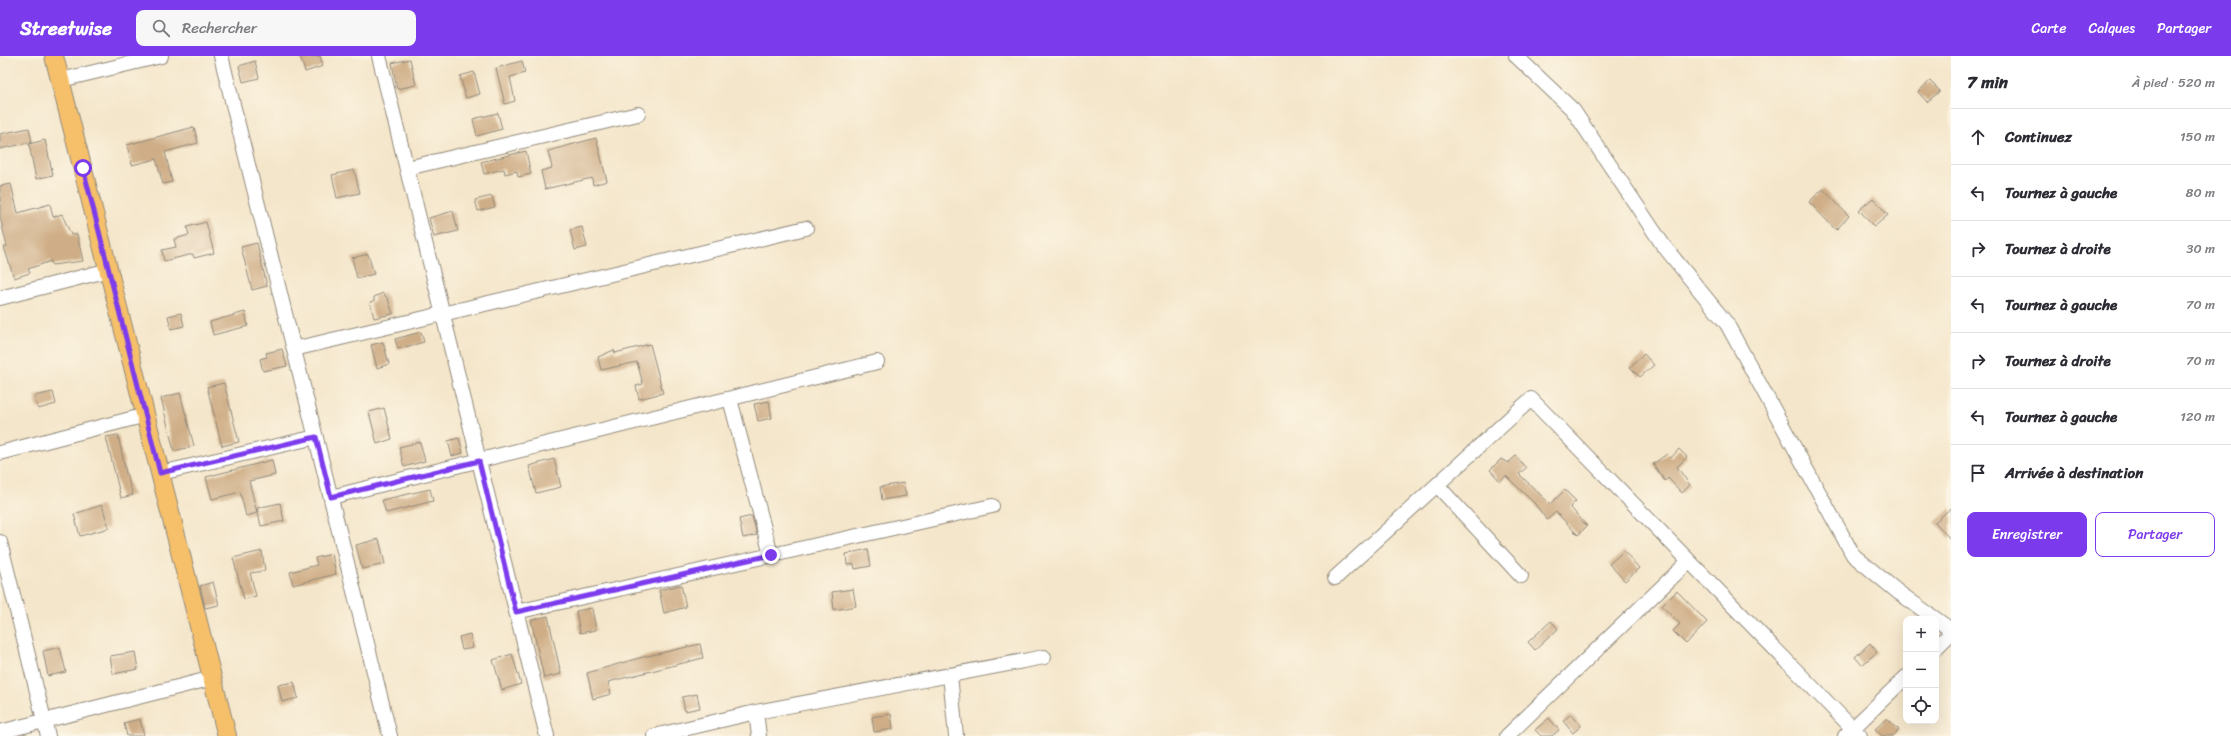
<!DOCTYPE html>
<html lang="fr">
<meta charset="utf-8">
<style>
:root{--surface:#fff;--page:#f7f7f7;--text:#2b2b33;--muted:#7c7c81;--line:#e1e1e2;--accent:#7c3aed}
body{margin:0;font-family:Sriracha,sans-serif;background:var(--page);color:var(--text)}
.controls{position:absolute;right:12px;bottom:12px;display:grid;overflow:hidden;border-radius:8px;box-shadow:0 4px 16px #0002}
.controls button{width:36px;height:36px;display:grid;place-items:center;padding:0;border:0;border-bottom:1px solid var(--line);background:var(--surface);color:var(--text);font:20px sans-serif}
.stop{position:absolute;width:12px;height:12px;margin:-9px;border:3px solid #7c3aed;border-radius:50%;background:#fff}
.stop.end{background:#7c3aed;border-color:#fff;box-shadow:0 1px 4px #0008}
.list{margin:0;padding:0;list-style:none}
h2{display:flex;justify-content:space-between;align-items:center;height:52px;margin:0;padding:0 16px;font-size:17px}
h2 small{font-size:13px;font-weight:400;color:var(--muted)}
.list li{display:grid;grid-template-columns:26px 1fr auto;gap:12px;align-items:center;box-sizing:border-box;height:56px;padding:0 16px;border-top:1px solid var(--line)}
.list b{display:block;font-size:15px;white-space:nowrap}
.list em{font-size:13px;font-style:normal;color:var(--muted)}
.actions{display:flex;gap:8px;padding:12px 16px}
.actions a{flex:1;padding:9px 0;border:1px solid var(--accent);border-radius:8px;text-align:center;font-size:14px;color:var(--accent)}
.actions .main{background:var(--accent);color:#fff}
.icon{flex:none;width:22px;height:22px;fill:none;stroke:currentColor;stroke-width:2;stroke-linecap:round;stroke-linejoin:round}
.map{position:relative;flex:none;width:1951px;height:680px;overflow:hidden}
header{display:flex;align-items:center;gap:24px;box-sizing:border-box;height:56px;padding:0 20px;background:var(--accent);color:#fff}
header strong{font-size:19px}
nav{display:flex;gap:22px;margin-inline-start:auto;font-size:14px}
.search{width:280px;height:36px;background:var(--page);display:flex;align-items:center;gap:10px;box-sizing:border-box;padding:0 14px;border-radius:8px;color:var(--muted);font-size:15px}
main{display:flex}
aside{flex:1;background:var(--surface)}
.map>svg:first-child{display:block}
.building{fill:#cfae87}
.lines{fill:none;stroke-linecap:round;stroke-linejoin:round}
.minor-casing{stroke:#90887a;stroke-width:16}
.major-casing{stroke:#90887a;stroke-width:20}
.minor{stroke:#fff;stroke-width:14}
.major{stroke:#f6c06b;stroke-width:18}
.route{stroke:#7c3aed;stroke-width:5}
</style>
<header>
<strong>Streetwise</strong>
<div class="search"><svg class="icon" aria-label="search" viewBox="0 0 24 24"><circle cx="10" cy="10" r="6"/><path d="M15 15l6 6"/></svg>Rechercher</div>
<nav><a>Carte</a><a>Calques</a><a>Partager</a></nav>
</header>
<main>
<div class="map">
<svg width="1951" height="680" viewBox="0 0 1951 680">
<rect width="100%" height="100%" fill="#fcf5e5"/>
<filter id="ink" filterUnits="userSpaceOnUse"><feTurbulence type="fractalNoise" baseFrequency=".025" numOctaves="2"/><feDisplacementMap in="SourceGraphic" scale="8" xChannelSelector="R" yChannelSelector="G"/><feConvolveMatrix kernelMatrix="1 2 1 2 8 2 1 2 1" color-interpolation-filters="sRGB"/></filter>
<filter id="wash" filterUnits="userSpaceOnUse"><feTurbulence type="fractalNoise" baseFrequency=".012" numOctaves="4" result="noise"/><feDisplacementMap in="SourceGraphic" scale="16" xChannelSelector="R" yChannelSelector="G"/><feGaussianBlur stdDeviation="0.9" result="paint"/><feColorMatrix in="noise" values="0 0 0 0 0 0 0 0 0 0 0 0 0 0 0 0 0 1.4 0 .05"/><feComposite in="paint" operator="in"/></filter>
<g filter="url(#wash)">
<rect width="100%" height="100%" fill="#f4e6ca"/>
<g id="blocks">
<path class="building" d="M300,0H320L323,10L305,16Z
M410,3L416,29L397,33L392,7Z
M255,5L259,22L243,26L239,10Z
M522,5L525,17L510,21L515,45L505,48L496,12Z
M474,16L480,38L466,42L460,20Z
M1930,25L1940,35L1927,46L1918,36Z
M498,57L502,73L477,80L473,63Z
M194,71L198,87L165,96L172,126L163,128L156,103L132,109L127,89Z
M29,72L32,86L0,93V78Z
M596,82L607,125L593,129L592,122L545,133L541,115L552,112L548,95Z
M45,84L53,119L36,123L29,88Z
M526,95L531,118L518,121L517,115L505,118L504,113L484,118L481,106Z
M354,114L360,137L337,142L332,119Z
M11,128L18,157L50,148L53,161L62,158L71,179L77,178L83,205L52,209L51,205L28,213L30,217L14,222L4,191L7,190L0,161V130Z
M1823,133L1849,160L1836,174L1809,146Z
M492,140L495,151L478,155L475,144Z
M1873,142L1888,159L1874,171L1859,154Z
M453,155L458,175L434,181L429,162Z
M206,166L214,197L194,202L193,198L164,205L162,194L176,191L174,183L189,179L187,171Z
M582,171L587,191L575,194L570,174Z
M257,187L267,230L252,234L241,191Z
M368,198L374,218L357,222L352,202Z
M383,237L388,243L393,258L374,262L370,246L374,245V241Z
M245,256L248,270L213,279L210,266Z
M181,257L184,270L171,273L168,260Z
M421,276L424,286L398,293L395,283Z
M383,286L389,308L377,312L371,289Z
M650,288L663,337L639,343L636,330L643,328L637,306L601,314L598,301L614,294L615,297Z
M282,293L287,310L263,315L260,303L267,301L266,297Z
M1644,298L1654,309L1640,321L1630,311Z
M224,327L239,386L222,390L207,331Z
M53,336L56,348L38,353L34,340Z
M180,337L194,390L174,395L161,342Z
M769,345L772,362L758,365L754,348Z
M384,352L392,383L377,388L369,356Z
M118,379L126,417L133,439L121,442L106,381Z
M459,382L463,397L452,400L448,385Z
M420,386L425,405L404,411L399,391Z
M1679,393L1687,401L1677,411L1690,429L1682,437L1668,422L1665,425L1653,408L1667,398L1671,402Z
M1516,400L1526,412L1519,418L1550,448L1565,434L1576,445L1570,451L1587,470L1578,479L1556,456L1547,464L1534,447L1506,420L1500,425L1490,414L1501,403L1508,407Z
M554,403L561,431L536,437L529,410Z
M272,404L275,419L249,425L257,457L246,460L240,436L212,443L206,421Z
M903,427L906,440L882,444L880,431Z
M430,433L433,445L386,457L382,444Z
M280,447L284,465L261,470L257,452Z
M102,449L109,472L80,480L74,458Z
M1951,452V484L1935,466Z
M752,460L757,479L743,482L739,463Z
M379,483L385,508L362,513L356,489Z
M868,493L871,510L855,513L854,508L847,509L846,498Z
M262,495L265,515L250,517L256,540L244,543L233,502Z
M1624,495L1639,512L1625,525L1609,508Z
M332,498L336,518L293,529L290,516L317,509L315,502Z
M213,526L219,549L205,552L200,530Z
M681,529L686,551L664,557L659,534Z
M853,533L856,550L834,554L832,536Z
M1677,535L1707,566L1686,588L1673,575L1680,568L1662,550Z
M592,552L596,574L580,577L576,555Z
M548,560L561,618L544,622L531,564Z
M1551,565L1558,573L1535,594L1528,586Z
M470,578L473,592L462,594L459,581Z
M1870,587L1877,596L1862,609L1855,601Z
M700,588L703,602L608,626L611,638L593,643L587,617L639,602Z
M60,591L66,616L48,620L43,595Z
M135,596L138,613L113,618L110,600Z
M512,598L521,628L502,634L493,604Z
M294,626L298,642L282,646L278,629Z
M697,638L700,652L685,655L682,641Z
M891,658L893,673L874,676L872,661Z
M1571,658L1581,670L1573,677L1563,665Z
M1549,662L1559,674L1552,680H1541L1535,674Z
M1887,662L1899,674L1893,680H1882L1875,673Z
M140,663L144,680H127L124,667Z"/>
</g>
</g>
<g filter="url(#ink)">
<use href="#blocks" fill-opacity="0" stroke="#90887a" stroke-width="1"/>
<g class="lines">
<g class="minor-casing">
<path id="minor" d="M221,0L390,680
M379,0L547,680
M1516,0L1573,54L1663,189L1727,268L1853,499L1898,536L1951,574
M61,24L161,0
M407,112L638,58
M0,242L109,214
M294,293L806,172
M730,343L771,499
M0,397L146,359
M161,417L316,381
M1437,429L1521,520
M331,441L877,306
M0,486L48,680
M1335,522L1531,343L1860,680
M516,556L992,450
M1936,592L1951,577
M950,619L956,680
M756,656L759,680
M0,676L213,622
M654,680L756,656L1044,601
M1507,680L1689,505
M1845,680L1906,621"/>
</g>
<g class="major-casing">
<path id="major" d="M54,0L227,680"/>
</g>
<use href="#minor" class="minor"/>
<use href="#major" class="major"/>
</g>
</g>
<g class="lines" filter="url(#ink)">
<path class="route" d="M83,112L160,417L316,381L331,441L479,405L516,556L771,499"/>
</g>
</svg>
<div class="controls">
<button>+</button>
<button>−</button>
<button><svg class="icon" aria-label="locate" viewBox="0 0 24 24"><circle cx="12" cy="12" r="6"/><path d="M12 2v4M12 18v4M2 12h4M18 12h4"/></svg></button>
</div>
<div class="stop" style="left:83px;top:112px"></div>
<div class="stop end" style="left:771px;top:499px"></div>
</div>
<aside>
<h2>7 min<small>À pied · 520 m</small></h2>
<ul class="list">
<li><svg class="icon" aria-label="ahead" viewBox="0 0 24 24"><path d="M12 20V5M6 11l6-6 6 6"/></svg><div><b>Continuez</b></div><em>150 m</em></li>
<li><svg class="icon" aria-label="left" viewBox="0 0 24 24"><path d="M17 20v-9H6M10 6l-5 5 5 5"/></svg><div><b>Tournez à gauche</b></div><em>80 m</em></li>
<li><svg class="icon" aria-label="right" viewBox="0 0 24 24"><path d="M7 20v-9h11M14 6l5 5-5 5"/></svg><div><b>Tournez à droite</b></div><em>30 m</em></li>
<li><svg class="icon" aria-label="left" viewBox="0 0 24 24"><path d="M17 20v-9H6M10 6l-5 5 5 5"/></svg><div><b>Tournez à gauche</b></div><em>70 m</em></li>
<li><svg class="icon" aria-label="right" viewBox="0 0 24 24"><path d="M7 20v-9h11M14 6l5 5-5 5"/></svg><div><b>Tournez à droite</b></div><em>70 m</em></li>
<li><svg class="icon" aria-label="left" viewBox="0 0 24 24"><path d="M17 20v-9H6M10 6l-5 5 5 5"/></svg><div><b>Tournez à gauche</b></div><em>120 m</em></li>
<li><svg class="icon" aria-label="arrive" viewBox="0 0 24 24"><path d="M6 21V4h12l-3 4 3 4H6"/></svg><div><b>Arrivée à destination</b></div></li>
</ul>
<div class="actions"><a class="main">Enregistrer</a><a>Partager</a></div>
</aside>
</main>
